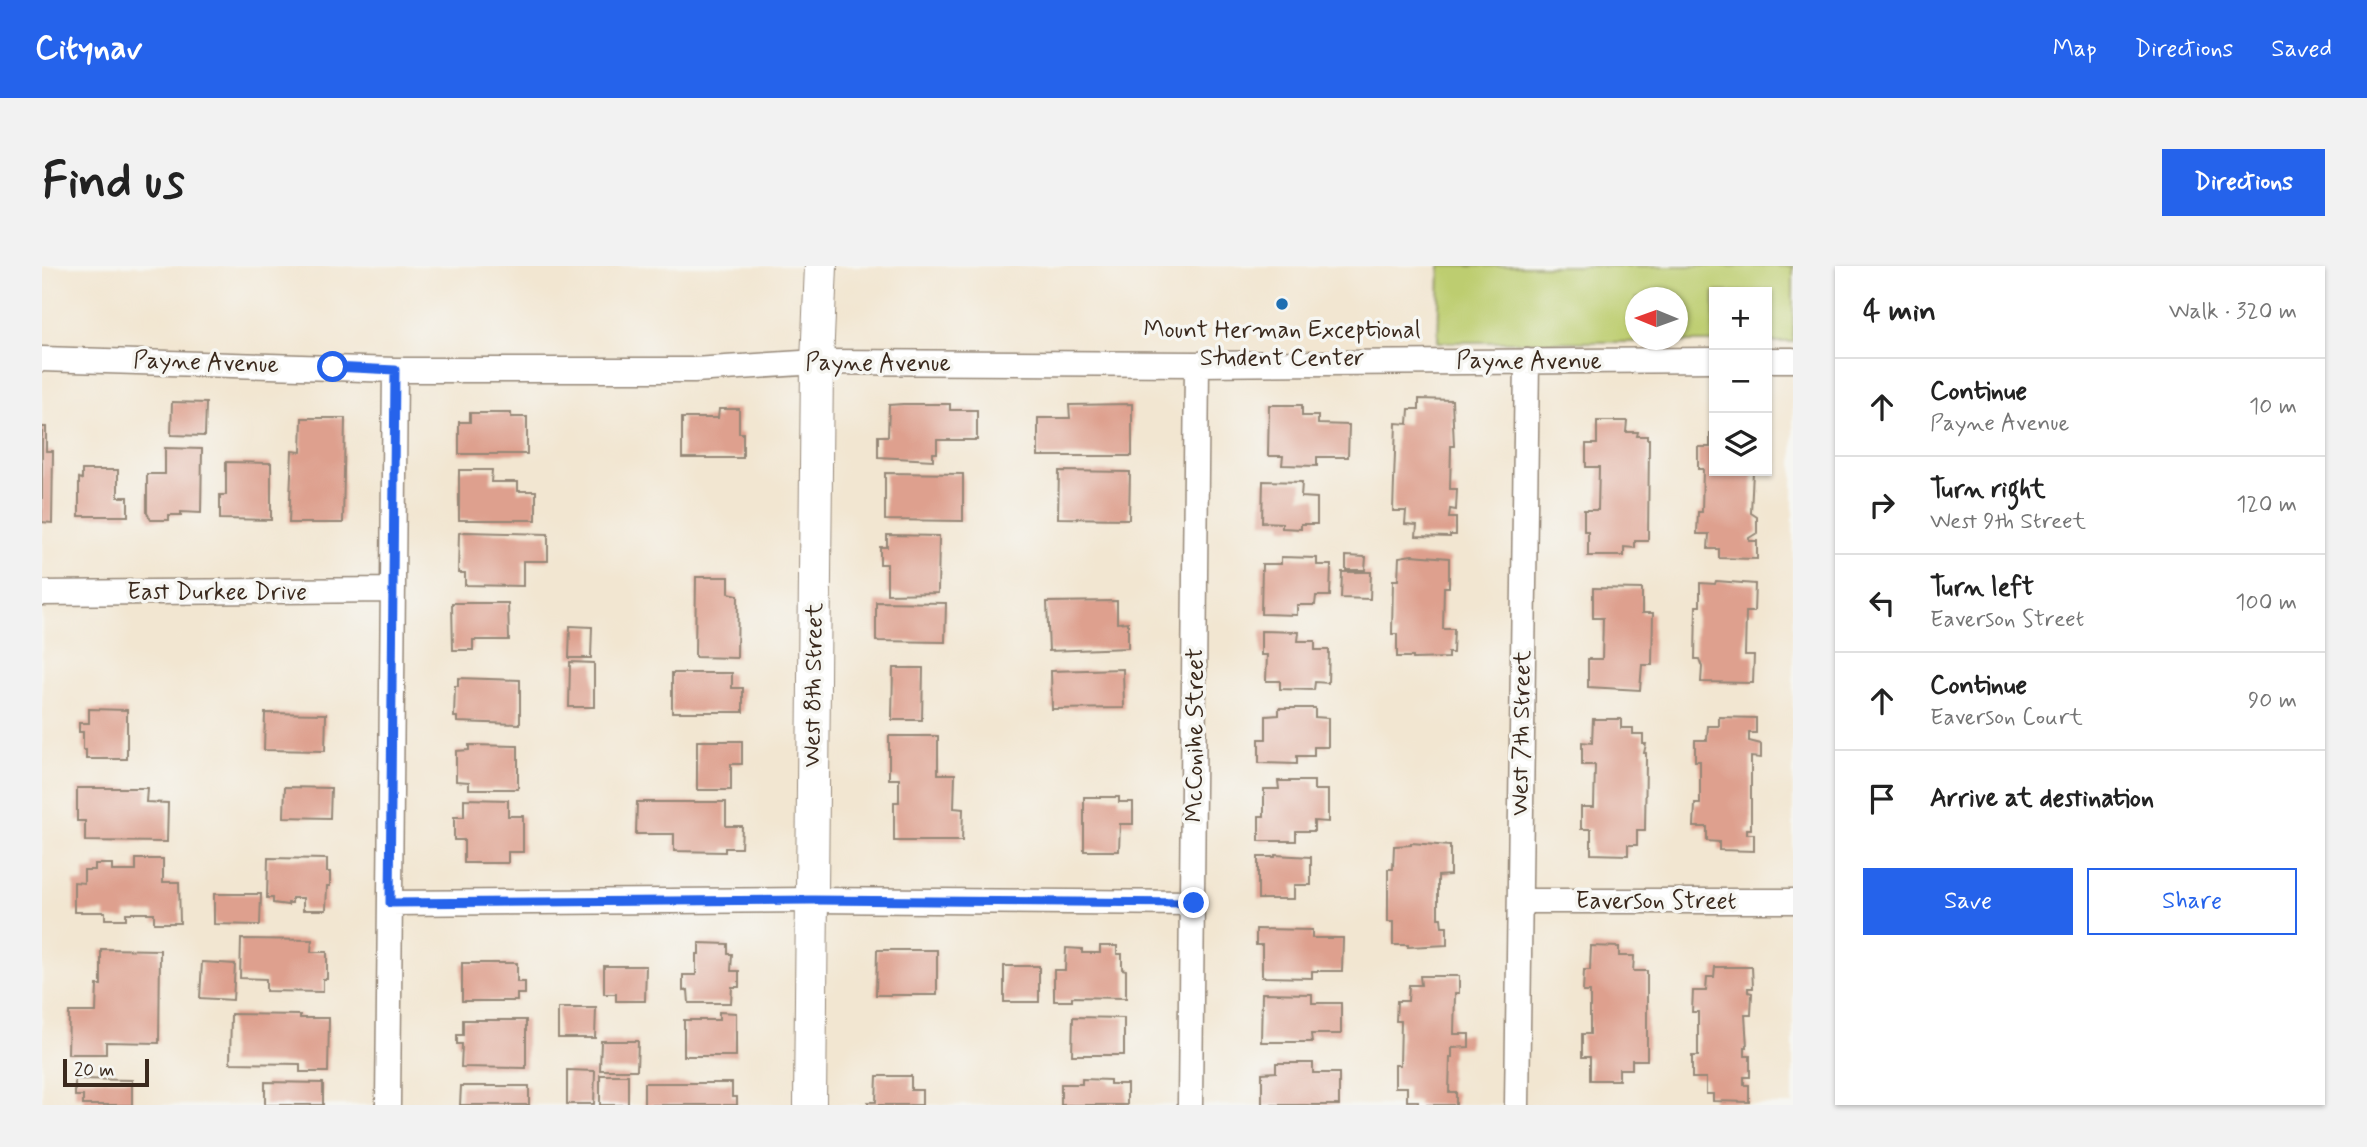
<!DOCTYPE html>
<meta charset="utf-8">
<style>
:root{--surface:#fff;--page:#f2f2f2;--text:#222;--muted:#767676;--line:#e0e0e0;--accent:#2563eb}
body{margin:0;font-family:Mynerve,sans-serif;background:var(--page);color:var(--text)}
.controls{position:absolute;right:21px;top:21px;display:grid;overflow:hidden;border-radius:0px;box-shadow:0 2px 5px #0004}
.controls button{width:63px;height:63px;display:grid;place-items:center;padding:0;border:0;border-bottom:2px solid var(--line);background:var(--surface);color:var(--text);font:35px sans-serif}
.compass{position:absolute;left:1583px;top:21px;width:63px;height:63px;border-radius:50%;background:var(--surface);box-shadow:0 2px 5px #0004;rotate:271deg}
.scale{position:absolute;left:21px;bottom:18px;width:86px;box-sizing:border-box;padding-left:7px;border:4px solid #3b2a1e;border-top:0;font-size:19px;line-height:24px;white-space:nowrap;color:#3b2a1e;-webkit-text-stroke:5px #f6f6f2;paint-order:stroke}
.stop{position:absolute;width:21px;height:21px;margin:-16px;border:5px solid #2563eb;border-radius:50%;background:#fff}
.stop.end{background:#2563eb;border-color:#fff;box-shadow:0 2px 7px #0008}
.list{margin:0;padding:0;list-style:none}
h2{display:flex;justify-content:space-between;align-items:center;height:91px;margin:0;padding:0 28px;font-size:30px}
h2 small{font-size:23px;font-weight:400;color:var(--muted)}
.list li{display:grid;grid-template-columns:46px 1fr auto;gap:21px;align-items:center;box-sizing:border-box;height:98px;padding:0 28px;border-top:2px solid var(--line)}
.list b{display:block;font-size:26px;white-space:nowrap}
.list p{margin:0;font-size:23px;white-space:nowrap;color:var(--muted)}
.list em{font-size:23px;font-style:normal;color:var(--muted)}
.actions{display:flex;gap:14px;padding:21px 28px}
.actions a{flex:1;padding:16px 0;border:2px solid var(--accent);border-radius:0px;text-align:center;font-size:24px;color:var(--accent)}
.actions .main{background:var(--accent);color:#fff}
.icon{flex:none;width:38px;height:38px;fill:none;stroke:currentColor;stroke-width:2;stroke-linecap:round;stroke-linejoin:round}
.map{position:relative;flex:none;width:1751px;height:839px;overflow:hidden;border-radius:0px}
header{display:flex;align-items:center;gap:42px;box-sizing:border-box;height:98px;padding:0 35px;background:var(--accent);color:#fff}
header strong{font-size:33px}
nav{display:flex;gap:38px;margin-inline-start:auto;font-size:24px}
.intro{display:flex;align-items:center;justify-content:space-between;box-sizing:border-box;height:168px;padding:0 42px}
h1{margin:0;font-size:49px}
.button{padding:18px 32px;border-radius:0px;background:var(--accent);color:#fff;font-size:24px;font-weight:700}
main{display:flex;gap:42px;padding:0 42px}
aside{flex:1;background:var(--surface);border-radius:0px;box-shadow:0 2px 5px #0004}
.map>svg:first-child{display:block}
.green{fill:#bdcd70;stroke:#7c7c47;stroke-width:2;fill-rule:evenodd}
.building{fill:#dea08e}
.lines{fill:none;stroke-linecap:round;stroke-linejoin:round}
.minor-casing{stroke:#968878;stroke-width:27}
.tertiary-casing{stroke:#968878;stroke-width:34}
.minor{stroke:#fff;stroke-width:24}
.tertiary{stroke:#fff;stroke-width:32}
.route{stroke:#2563eb;stroke-width:9}
.poi-dot{fill:#1f6fb2;stroke:#f6f6f2;stroke-width:2.5}
.labels{text-anchor:middle;dominant-baseline:central;stroke-width:7;stroke-linejoin:round;paint-order:stroke}
.poi-label{font-size:24px;fill:#3b2a1e;stroke:#f6f6f2}
.street-label{font-size:24px;fill:#3b2a1e;stroke:#f6f6f2}
</style>
<header>
<strong>Citynav</strong>
<nav><a>Map</a><a>Directions</a><a>Saved</a></nav>
</header>
<div class="intro"><h1>Find us</h1><a class="button">Directions</a></div>
<main>
<div class="map">
<svg width="1751" height="839" viewBox="0 0 1751 839">
<rect width="100%" height="100%" fill="#f6f6f2"/>
<filter id="ink" filterUnits="userSpaceOnUse"><feTurbulence type="fractalNoise" baseFrequency=".0143" numOctaves="2"/><feDisplacementMap in="SourceGraphic" scale="14" xChannelSelector="R" yChannelSelector="G"/><feConvolveMatrix kernelMatrix="1 2 1 2 8 2 1 2 1" color-interpolation-filters="sRGB"/></filter>
<filter id="wash" filterUnits="userSpaceOnUse"><feTurbulence type="fractalNoise" baseFrequency=".00686" numOctaves="4" result="noise"/><feDisplacementMap in="SourceGraphic" scale="28" xChannelSelector="R" yChannelSelector="G"/><feGaussianBlur stdDeviation="1.57" result="paint"/><feColorMatrix in="noise" values="0 0 0 0 0 0 0 0 0 0 0 0 0 0 0 0 0 1.4 0 .05"/><feComposite in="paint" operator="in"/></filter>
<g filter="url(#wash)">
<rect width="100%" height="100%" fill="#f2e6d1"/>
<path class="green" d="M1398,0H1751V76H1725V26H1672V76H1396ZM1594,32H1636V74H1594Z"/>
<g id="blocks">
<path class="building" d="M1377,133L1410,134L1412,180H1409L1408,223H1415L1414,244L1408,243L1407,252H1414V269H1408V271L1374,270L1375,259L1363,258L1364,245H1351L1354,157L1366,158L1367,143H1377Z
M130,136L164,137L163,170L129,169Z
M861,138H908V144H935V174H895V187H891V194L836,191V170H846L847,139Z
M1090,138V190H996V152H1028L1027,139Z
M1227,139H1260V150H1276V158L1307,159L1306,191H1275V200L1240,199L1241,190H1226Z
M677,143H697V167H701V192H640V152H676Z
M428,147H469V151H485V188H417V156H428Z
M260,152H303L301,257H247L250,185L259,186Z
M1555,155H1585L1584,166H1596L1595,170H1605V173H1607L1606,275H1593V282L1582,281V290H1546V265H1542V244H1556L1557,201H1544V178H1555Z
M0,161H4V185H11L10,257L0,256Z
M1668,167H1672V205H1711L1709,247L1715,251V267L1707,272V275H1715V293L1677,292V283H1666L1667,268H1655L1656,246H1660L1661,203H1656V181H1668Z
M123,182L160,183L159,247L139,246V249H127V254H109L105,247V208H123Z
M184,196L229,197V254L178,253V229H184Z
M40,204H76V231H86V250H37V212L40,213Z
M417,204H450L449,216H476V225H494V254H417Z
M1017,205L1088,206L1087,253L1016,252Z
M843,207L921,208V255L843,254Z
M1221,215L1260,216L1259,231L1275,232V258H1259V263L1240,262V257L1220,256Z
M423,266L506,268V295H481V320L423,319V307H416L417,267Z
M845,269L897,270L896,327L845,328V298H838V281H845Z
M1370,289L1407,292V321H1402L1401,363H1412L1411,387H1406V392L1371,393V391H1355V368H1350L1351,314H1356L1357,291Z
M1304,290L1324,291L1323,304H1304Z
M1239,291L1275,292V299H1289L1288,330H1274L1273,339H1255V349L1219,348L1220,298H1239Z
M1300,306H1329L1328,333L1299,332Z
M654,311H687V327L696,329L695,392L653,391Z
M1674,315L1713,318L1712,346H1704L1703,389H1712L1711,417L1659,416L1660,401L1657,393H1653L1654,340H1658V317L1673,318Z
M1551,322L1600,323V347H1611L1610,399H1600L1598,424L1546,421V393H1560L1561,352H1551Z
M1075,335V357L1086,356V382L1007,385L1005,336Z
M834,336L904,337L903,376L834,375Z
M410,337H466L467,374H431V384H411Z
M528,360L550,361L549,392H527Z
M1219,365L1257,366L1256,375H1273V384H1287L1286,417L1273,416L1272,424L1238,423V415H1224L1225,389H1219Z
M528,396L552,397V441H527Z
M851,402H881L880,454H850Z
M1081,403L1082,442L1010,443L1009,405Z
M630,407H690V422H701V446H630Z
M416,412L478,414V458L415,456V451H412L413,420H416Z
M1237,442H1273V451L1286,452V481H1272V490H1255V498L1217,497V473H1224V450L1237,449Z
M47,443L85,444V493H44V484H41V466H37V457H47Z
M223,447L284,448L283,485L222,484Z
M1677,451L1714,452V467H1707V475L1719,478V492L1709,491V563H1705V568H1712V585L1677,584V576L1665,575V561H1652L1653,538H1658V495H1653V474H1665L1666,460H1677Z
M1551,453H1579V462H1591V468H1601V478H1604L1602,487H1604V494L1603,564H1595V579H1586V589L1549,588V563H1539V541H1552L1553,499H1540V476L1550,477Z
M847,470H896V508H913L912,542L921,543L920,575H852V536H857V513H847Z
M655,475H700V498H689V524H655Z
M427,479L476,480V523H427V516L414,515V485L427,484Z
M1236,515H1272V524H1286V556L1272,555V565H1254V575H1217V550H1222V523H1237Z
M243,521L289,522L288,552L242,551Z
M35,522H105L104,536L126,537L125,576L43,575V555H35Z
M1042,531H1077V536H1091V558H1078L1077,585H1042Z
M422,533L466,534V550H481V586H466V597H422V574H412V551H422Z
M595,536H684V560H700L699,582H683V586L632,585V568H594Z
M1369,577L1408,580V609L1396,610V652H1399L1400,661H1405V679L1366,681V679H1351V656H1346V603H1351L1352,580L1369,579Z
M1233,589L1269,591V619H1252V633H1216V591H1233Z
M226,592L285,593V606H288V620H285L284,644H261V632H250V637H246V639L231,637V632H225Z
M94,593H121V616H137L138,657H112V647H84V653H63V646H32V616L42,617V604H53V598H70V605H94Z
M172,628H219L218,659L172,658Z
M1214,663L1270,664V672H1301L1300,705H1270V712L1220,711V679H1214Z
M199,673L270,674L269,686H285V713H281V726L224,725V713L198,712Z
M657,677L686,678V688H690L689,705H697V721H690L689,737H647L646,724L641,725V709H654V688H657Z
M1058,680H1075V688H1080V703L1084,704V732L1030,731V735H1012V704H1023L1024,682L1040,683V687H1058Z
M1549,680L1577,681V690H1592L1591,705H1605V794H1590V803H1577V814H1548V791H1540V768H1548V726H1541L1542,704H1548Z
M59,683L118,684L117,777L64,776V788H26L27,746H54L55,719H59Z
M835,684H895V729H834Z
M160,696L193,698L191,734L158,732Z
M420,697H475V716H483V728H475V735H420Z
M562,700H604L603,735H574V728H562Z
M962,700H997V736H962Z
M1673,701H1710L1711,722H1706V726L1710,727L1709,749H1703L1705,781H1703V790H1708V811H1702V819H1707V836L1671,835V828H1664V812H1650V790H1656V746H1650L1651,725H1664L1665,711H1672Z
M1378,710H1417V727H1413L1412,768H1427V781L1410,782V791H1408L1407,826H1414V839H1376V835H1365V821H1353V799H1358L1359,755H1354L1355,735H1366L1367,719H1379Z
M1220,727L1270,728V737H1299V768H1269L1270,776H1219Z
M516,742H554L553,772H516Z
M677,746L694,747V790H642V754H677Z
M189,748L258,749V752H287L286,806H258V798L188,797Z
M1031,751L1082,752V789H1030Z
M421,754H484V802L419,801L420,778H415V769H421Z
M559,775H596L595,804H558Z
M1234,797H1271V807H1297V839H1220V807L1234,806Z
M525,804L553,805L552,838H525Z
M558,809H586V839H558Z
M835,810H869V824H880V839H826V836H834Z
M33,813L90,814V839H41V830H33Z
M1040,813L1068,814V818H1085V839H1019V818H1040Z
M223,816L281,817V839H223Z
M602,817H690V831H695V839H602Z
M419,820H487V839H418Z"/>
</g>
</g>
<g filter="url(#ink)">
<use href="#blocks" fill-opacity="0" stroke="#968878" stroke-width="2"/>
<g class="lines">
<g class="minor-casing">
<path id="minor" d="M0,93L353,104H652L775,96L1155,98L1672,94
M1725,94H1751
M0,327L351,324
M1478,635H1751
M348,637L770,634L1152,637
M346,839L353,104
M1148,839L1155,98
M1475,839L1485,95"/>
</g>
<g class="tertiary-casing">
<path id="tertiary" d="M768,839L775,96L779,0"/>
</g>
<use href="#minor" class="minor"/>
<use href="#tertiary" class="tertiary"/>
</g>
</g>
<g class="lines" filter="url(#ink)">
<path class="route" d="M291,101L353,104L348,637L770,634L1152,637"/>
</g>
<circle class="poi-dot" cx="1240" cy="38" r="7"/>
<g class="labels">
<g class="poi-label">
<text x="1240" y="64">Mount Herman Exceptional<tspan x="1240" dy="28">Student Center</tspan></text>
</g>
<g class="street-label">
<text x="1487" y="95">Payne Avenue</text>
<text transform="translate(164 97) rotate(2)">Payne Avenue</text>
<text x="836" y="97">Payne Avenue</text>
<text x="175" y="326">East Durkee Drive</text>
<text transform="translate(772 419) rotate(-89)">West 8th Street</text>
<text transform="translate(1480 467) rotate(-89)">West 7th Street</text>
<text transform="translate(1153 469) rotate(-90)">McConihe Street</text>
<text x="1614" y="635">Eaverson Street</text>
</g>
</g>
</svg>
<div class="controls">
<button>+</button>
<button>−</button>
<button><svg class="icon" aria-label="layers" viewBox="0 0 24 24"><path d="M12 4l9 5-9 5-9-5zM3 14l9 5 9-5"/></svg></button>
</div>
<svg class="compass" viewBox="-18 -18 36 36"><path d="M0-13l5 13h-10z" fill="#e53935"/><path d="M0 13l5-13h-10z" fill="#767676"/></svg>
<div class="scale">20 m</div>
<div class="stop" style="left:291px;top:101px"></div>
<div class="stop end" style="left:1152px;top:637px"></div>
</div>
<aside>
<h2>4 min<small>Walk · 320 m</small></h2>
<ul class="list">
<li><svg class="icon" aria-label="ahead" viewBox="0 0 24 24"><path d="M12 20V5M6 11l6-6 6 6"/></svg><div><b>Continue</b><p>Payne Avenue</p></div><em>10 m</em></li>
<li><svg class="icon" aria-label="right" viewBox="0 0 24 24"><path d="M7 20v-9h11M14 6l5 5-5 5"/></svg><div><b>Turn right</b><p>West 9th Street</p></div><em>120 m</em></li>
<li><svg class="icon" aria-label="left" viewBox="0 0 24 24"><path d="M17 20v-9H6M10 6l-5 5 5 5"/></svg><div><b>Turn left</b><p>Eaverson Street</p></div><em>100 m</em></li>
<li><svg class="icon" aria-label="ahead" viewBox="0 0 24 24"><path d="M12 20V5M6 11l6-6 6 6"/></svg><div><b>Continue</b><p>Eaverson Court</p></div><em>90 m</em></li>
<li><svg class="icon" aria-label="arrive" viewBox="0 0 24 24"><path d="M6 21V4h12l-3 4 3 4H6"/></svg><div><b>Arrive at destination</b></div></li>
</ul>
<div class="actions"><a class="main">Save</a><a>Share</a></div>
</aside>
</main>
